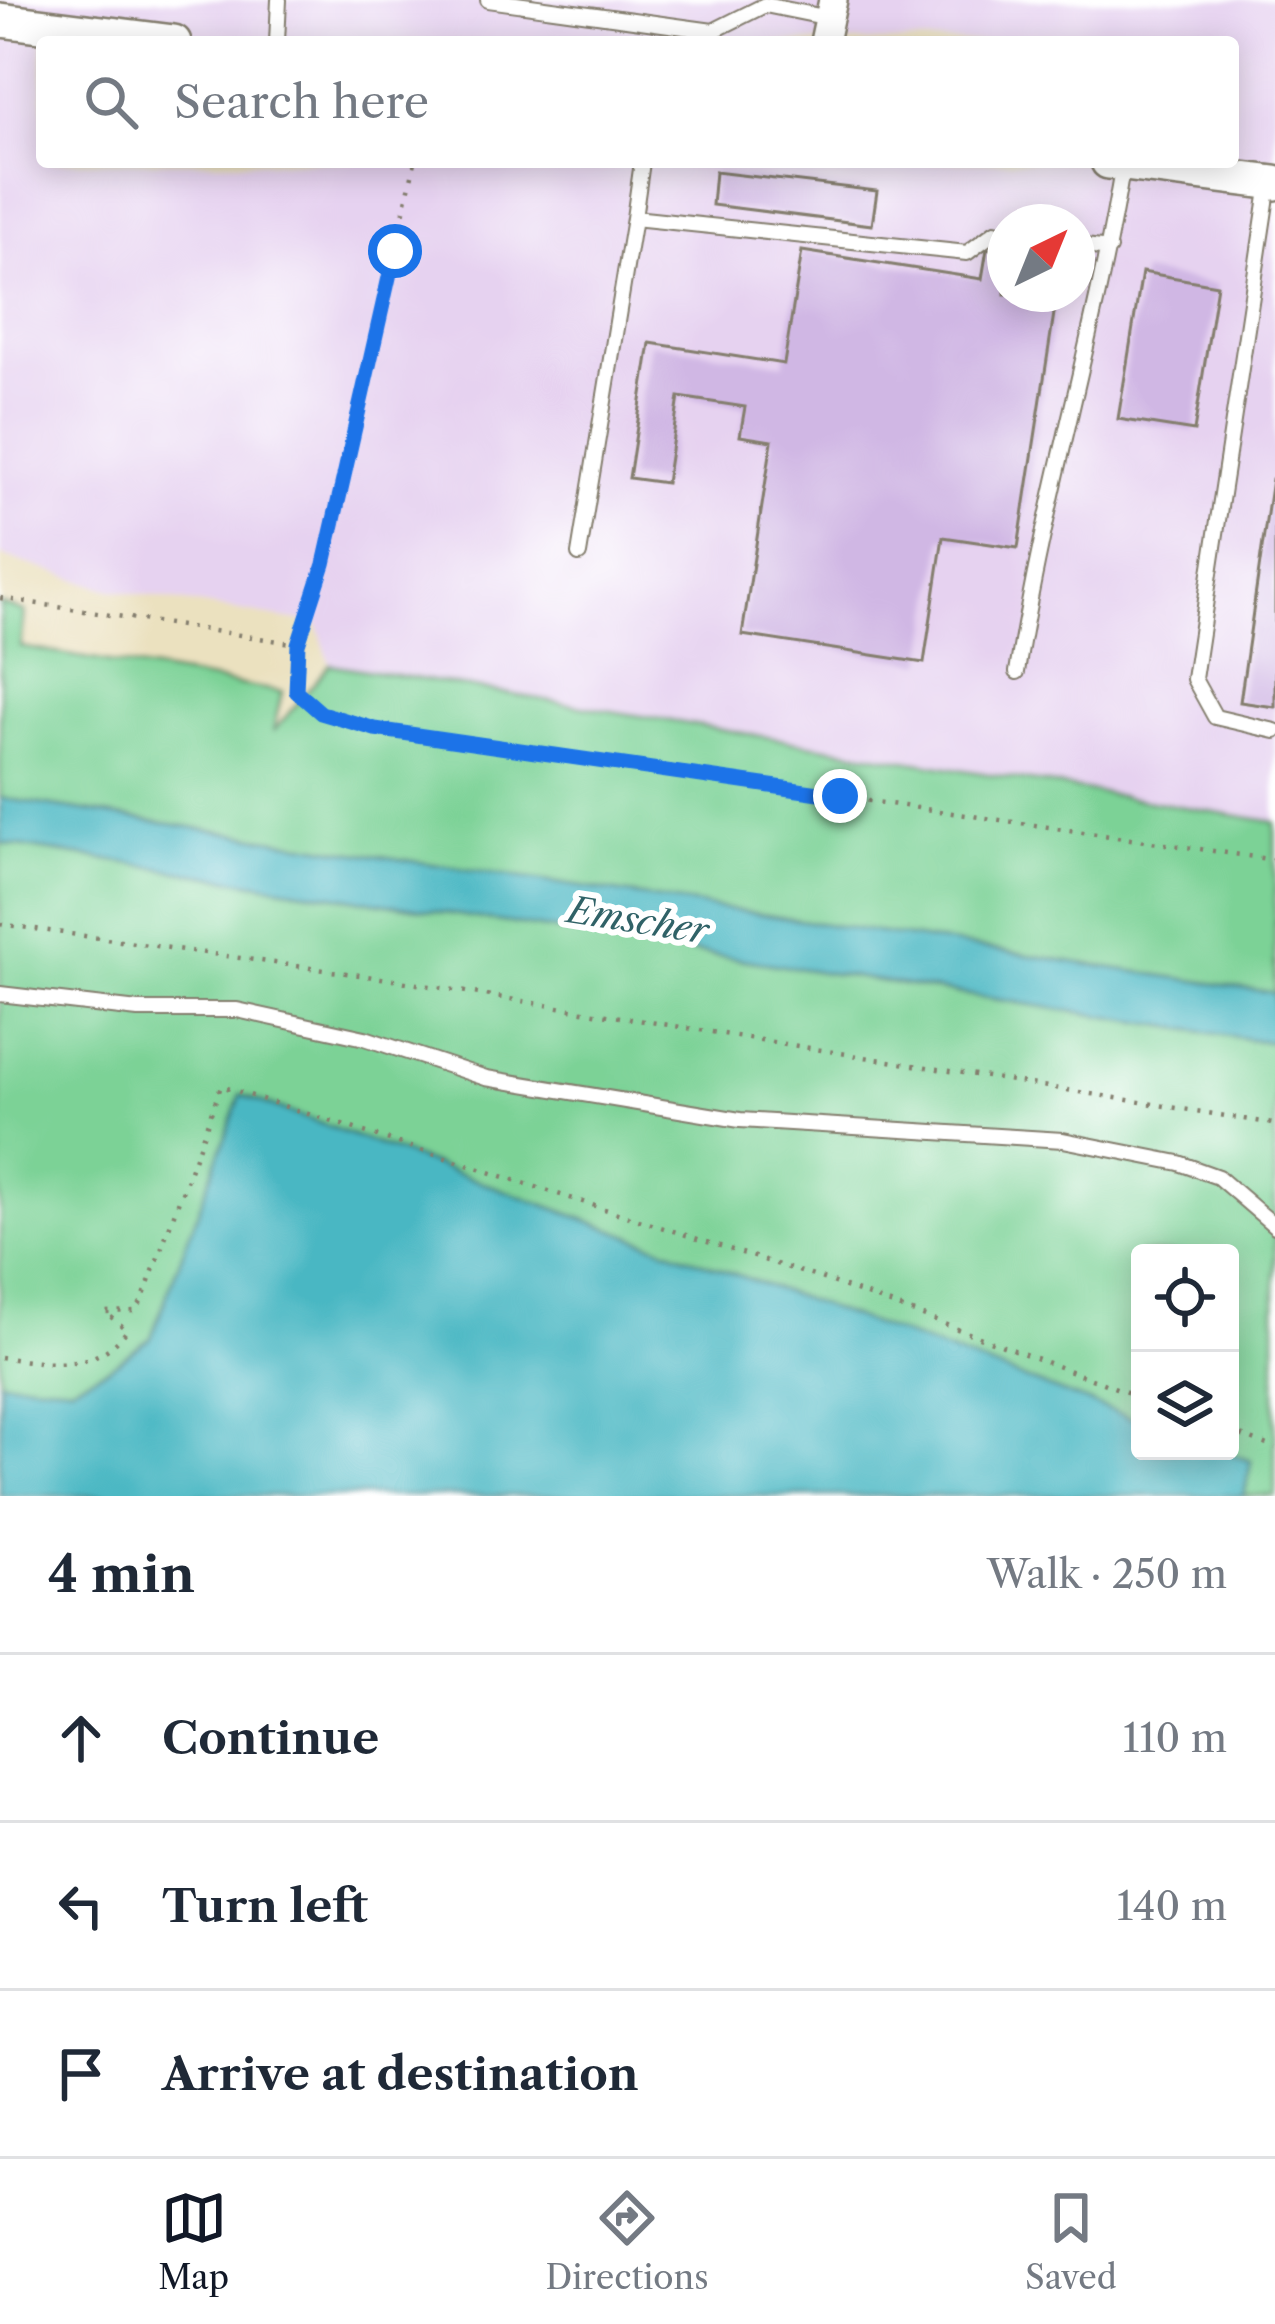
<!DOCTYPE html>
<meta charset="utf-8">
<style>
:root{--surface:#fff;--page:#f6f6f7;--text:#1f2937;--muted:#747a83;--line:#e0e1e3;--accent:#111827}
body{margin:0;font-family:"Libre Caslon Text",serif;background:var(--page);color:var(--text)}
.controls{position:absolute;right:36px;bottom:36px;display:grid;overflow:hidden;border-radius:12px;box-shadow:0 6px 30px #0003}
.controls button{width:108px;height:108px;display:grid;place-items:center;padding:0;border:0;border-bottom:3px solid var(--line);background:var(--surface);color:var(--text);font:60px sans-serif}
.compass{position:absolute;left:987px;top:204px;width:108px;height:108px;border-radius:50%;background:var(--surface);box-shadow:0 6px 30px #0003;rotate:43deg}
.stop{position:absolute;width:36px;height:36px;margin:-27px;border:9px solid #1a73e8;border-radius:50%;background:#fff}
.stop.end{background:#1a73e8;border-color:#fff;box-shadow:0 3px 12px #0008}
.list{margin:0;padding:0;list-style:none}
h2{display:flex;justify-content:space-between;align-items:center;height:156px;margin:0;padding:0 48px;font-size:51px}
h2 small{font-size:39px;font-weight:400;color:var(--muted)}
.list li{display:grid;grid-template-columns:78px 1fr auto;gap:36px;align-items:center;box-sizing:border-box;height:168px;padding:0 48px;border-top:3px solid var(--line)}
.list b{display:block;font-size:45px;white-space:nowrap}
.list em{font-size:39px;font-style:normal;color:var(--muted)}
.icon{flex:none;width:66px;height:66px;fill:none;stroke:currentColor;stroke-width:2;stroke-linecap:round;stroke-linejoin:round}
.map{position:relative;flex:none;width:1275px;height:1496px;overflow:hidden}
.search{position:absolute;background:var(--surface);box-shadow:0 6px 30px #0003;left:36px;right:36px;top:36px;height:132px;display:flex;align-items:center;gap:30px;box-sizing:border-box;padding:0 42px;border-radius:12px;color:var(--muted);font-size:45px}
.sheet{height:660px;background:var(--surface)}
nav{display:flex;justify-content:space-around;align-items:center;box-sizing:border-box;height:168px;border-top:3px solid var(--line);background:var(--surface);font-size:33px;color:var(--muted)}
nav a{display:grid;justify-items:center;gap:6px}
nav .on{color:var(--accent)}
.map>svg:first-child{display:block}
.built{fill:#e6d2f0;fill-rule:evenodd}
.green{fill:#7bd296;stroke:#4c7759;stroke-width:3}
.water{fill:#49b7c3;stroke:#326a70;stroke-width:3}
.building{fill:#d0b7e4}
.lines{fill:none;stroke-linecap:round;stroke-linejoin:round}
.service-casing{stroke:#847e6e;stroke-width:18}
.minor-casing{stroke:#847e6e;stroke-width:32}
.tertiary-casing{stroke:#847e6e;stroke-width:38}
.path{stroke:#847e6e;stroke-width:4.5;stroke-dasharray:3 9;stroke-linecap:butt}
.service{stroke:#fff;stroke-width:14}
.minor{stroke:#fff;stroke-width:27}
.tertiary{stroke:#fff;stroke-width:33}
.route{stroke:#1a73e8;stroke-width:15}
.labels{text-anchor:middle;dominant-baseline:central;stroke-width:12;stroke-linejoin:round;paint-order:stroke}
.water-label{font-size:36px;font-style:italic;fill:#306267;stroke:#fff}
</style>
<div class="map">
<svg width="1275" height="1496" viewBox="0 0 1275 1496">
<rect width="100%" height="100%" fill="#fff"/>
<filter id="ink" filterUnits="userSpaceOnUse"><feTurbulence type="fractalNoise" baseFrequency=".00833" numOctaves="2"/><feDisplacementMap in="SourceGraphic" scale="24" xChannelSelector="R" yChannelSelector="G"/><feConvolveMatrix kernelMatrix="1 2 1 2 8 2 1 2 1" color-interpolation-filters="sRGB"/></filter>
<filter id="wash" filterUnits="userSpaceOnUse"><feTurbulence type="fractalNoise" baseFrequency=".004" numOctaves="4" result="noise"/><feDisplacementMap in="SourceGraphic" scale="48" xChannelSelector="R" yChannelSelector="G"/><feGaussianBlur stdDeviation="2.7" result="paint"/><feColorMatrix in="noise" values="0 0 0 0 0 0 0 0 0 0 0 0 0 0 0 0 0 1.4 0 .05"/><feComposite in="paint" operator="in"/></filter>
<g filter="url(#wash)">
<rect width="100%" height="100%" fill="#ebe1bf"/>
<path class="built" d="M0,0H1275V822L330,664L317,624L107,589L0,555ZM42,42H1233V162H42ZM1005,222H1077V294H1005Z"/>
<path class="green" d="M0,604L25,612L21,647L282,692L273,732L330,664L1275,822V993L0,798Z
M0,843L1275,1043V1496H1244L1251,1461L1223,1451H1230V1253H1140V1421L242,1095L151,1338L109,1368L70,1386L0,1381Z"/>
<path class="water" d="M0,798L1275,993V1043L0,843Z
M241,1095L1140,1421V1451H1223L1251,1461L1244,1496H0V1381L71,1386L109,1368L151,1338Z"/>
<g id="blocks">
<path class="building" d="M715,172L877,191L872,225L712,205Z
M987,249L1005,252V294H1057L1018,548L943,537L924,663L742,635L772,441L740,436L745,407L679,397L666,483L629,478L650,343L784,364L802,251L982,279Z
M1142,272L1217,285L1194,431L1118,419Z
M1272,479H1275V707L1240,702Z"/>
</g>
</g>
<g filter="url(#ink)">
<use href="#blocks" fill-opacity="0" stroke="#847e6e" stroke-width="3"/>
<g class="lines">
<g class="service-casing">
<path id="service" d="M488,0L713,31L765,5L829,18
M277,42L279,0
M642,162L634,218L967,253L995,232L1005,234
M1269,183L1194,679L1215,717L1275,731
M1077,245L1109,249
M579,554L634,218
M1017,672C1044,501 1095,335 1123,164
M0,994L138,1010H237L365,1038L486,1078L740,1120L1063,1140L1179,1163L1218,1177L1275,1226"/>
</g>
<g class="minor-casing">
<path id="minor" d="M824,42L833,0"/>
</g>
<g class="tertiary-casing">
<path id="tertiary" d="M0,20L174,42
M1108,162L1275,183"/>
</g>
<path class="path" d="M0,598L298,644L296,691L321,713L375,729L1275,860
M298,644L324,564L415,162
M0,924L381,978L1275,1124
M0,1357C47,1364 97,1373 127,1330L105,1312L135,1311L142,1301L221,1086L826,1280L1140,1397
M1230,1431L1275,1448"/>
<use href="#service" class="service"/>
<use href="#minor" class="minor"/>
<use href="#tertiary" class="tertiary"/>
</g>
</g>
<g class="lines" filter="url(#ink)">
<path class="route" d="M395,251L324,564L298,644L296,691L321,713L375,729L840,796"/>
</g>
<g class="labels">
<g class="water-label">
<text transform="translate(638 920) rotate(9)">Emscher</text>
</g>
</g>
</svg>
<div class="controls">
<button><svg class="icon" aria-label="locate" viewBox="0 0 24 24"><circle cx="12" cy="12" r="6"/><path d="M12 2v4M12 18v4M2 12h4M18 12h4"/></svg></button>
<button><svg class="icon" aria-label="layers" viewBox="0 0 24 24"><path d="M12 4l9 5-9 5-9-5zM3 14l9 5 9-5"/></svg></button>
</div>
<svg class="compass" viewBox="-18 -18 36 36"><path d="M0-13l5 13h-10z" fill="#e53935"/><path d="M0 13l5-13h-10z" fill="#747a83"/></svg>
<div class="stop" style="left:395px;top:251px"></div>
<div class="stop end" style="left:840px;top:796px"></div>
<div class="search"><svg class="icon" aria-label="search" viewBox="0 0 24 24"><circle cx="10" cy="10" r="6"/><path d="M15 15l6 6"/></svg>Search here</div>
</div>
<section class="sheet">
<h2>4 min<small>Walk · 250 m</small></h2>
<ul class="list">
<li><svg class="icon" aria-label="ahead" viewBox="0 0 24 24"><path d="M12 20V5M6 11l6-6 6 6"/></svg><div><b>Continue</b></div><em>110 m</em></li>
<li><svg class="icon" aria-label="left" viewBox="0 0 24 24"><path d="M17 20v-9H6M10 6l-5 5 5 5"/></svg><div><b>Turn left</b></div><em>140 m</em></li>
<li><svg class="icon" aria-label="arrive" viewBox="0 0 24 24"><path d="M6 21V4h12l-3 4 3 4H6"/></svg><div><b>Arrive at destination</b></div></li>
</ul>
</section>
<nav>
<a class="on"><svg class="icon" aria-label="map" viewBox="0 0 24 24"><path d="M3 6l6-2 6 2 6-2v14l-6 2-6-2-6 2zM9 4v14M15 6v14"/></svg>Map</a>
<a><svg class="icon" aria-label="directions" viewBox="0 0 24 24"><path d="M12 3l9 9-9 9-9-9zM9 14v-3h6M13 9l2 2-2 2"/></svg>Directions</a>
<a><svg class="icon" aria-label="saved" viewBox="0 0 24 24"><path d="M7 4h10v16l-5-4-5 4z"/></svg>Saved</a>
</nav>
